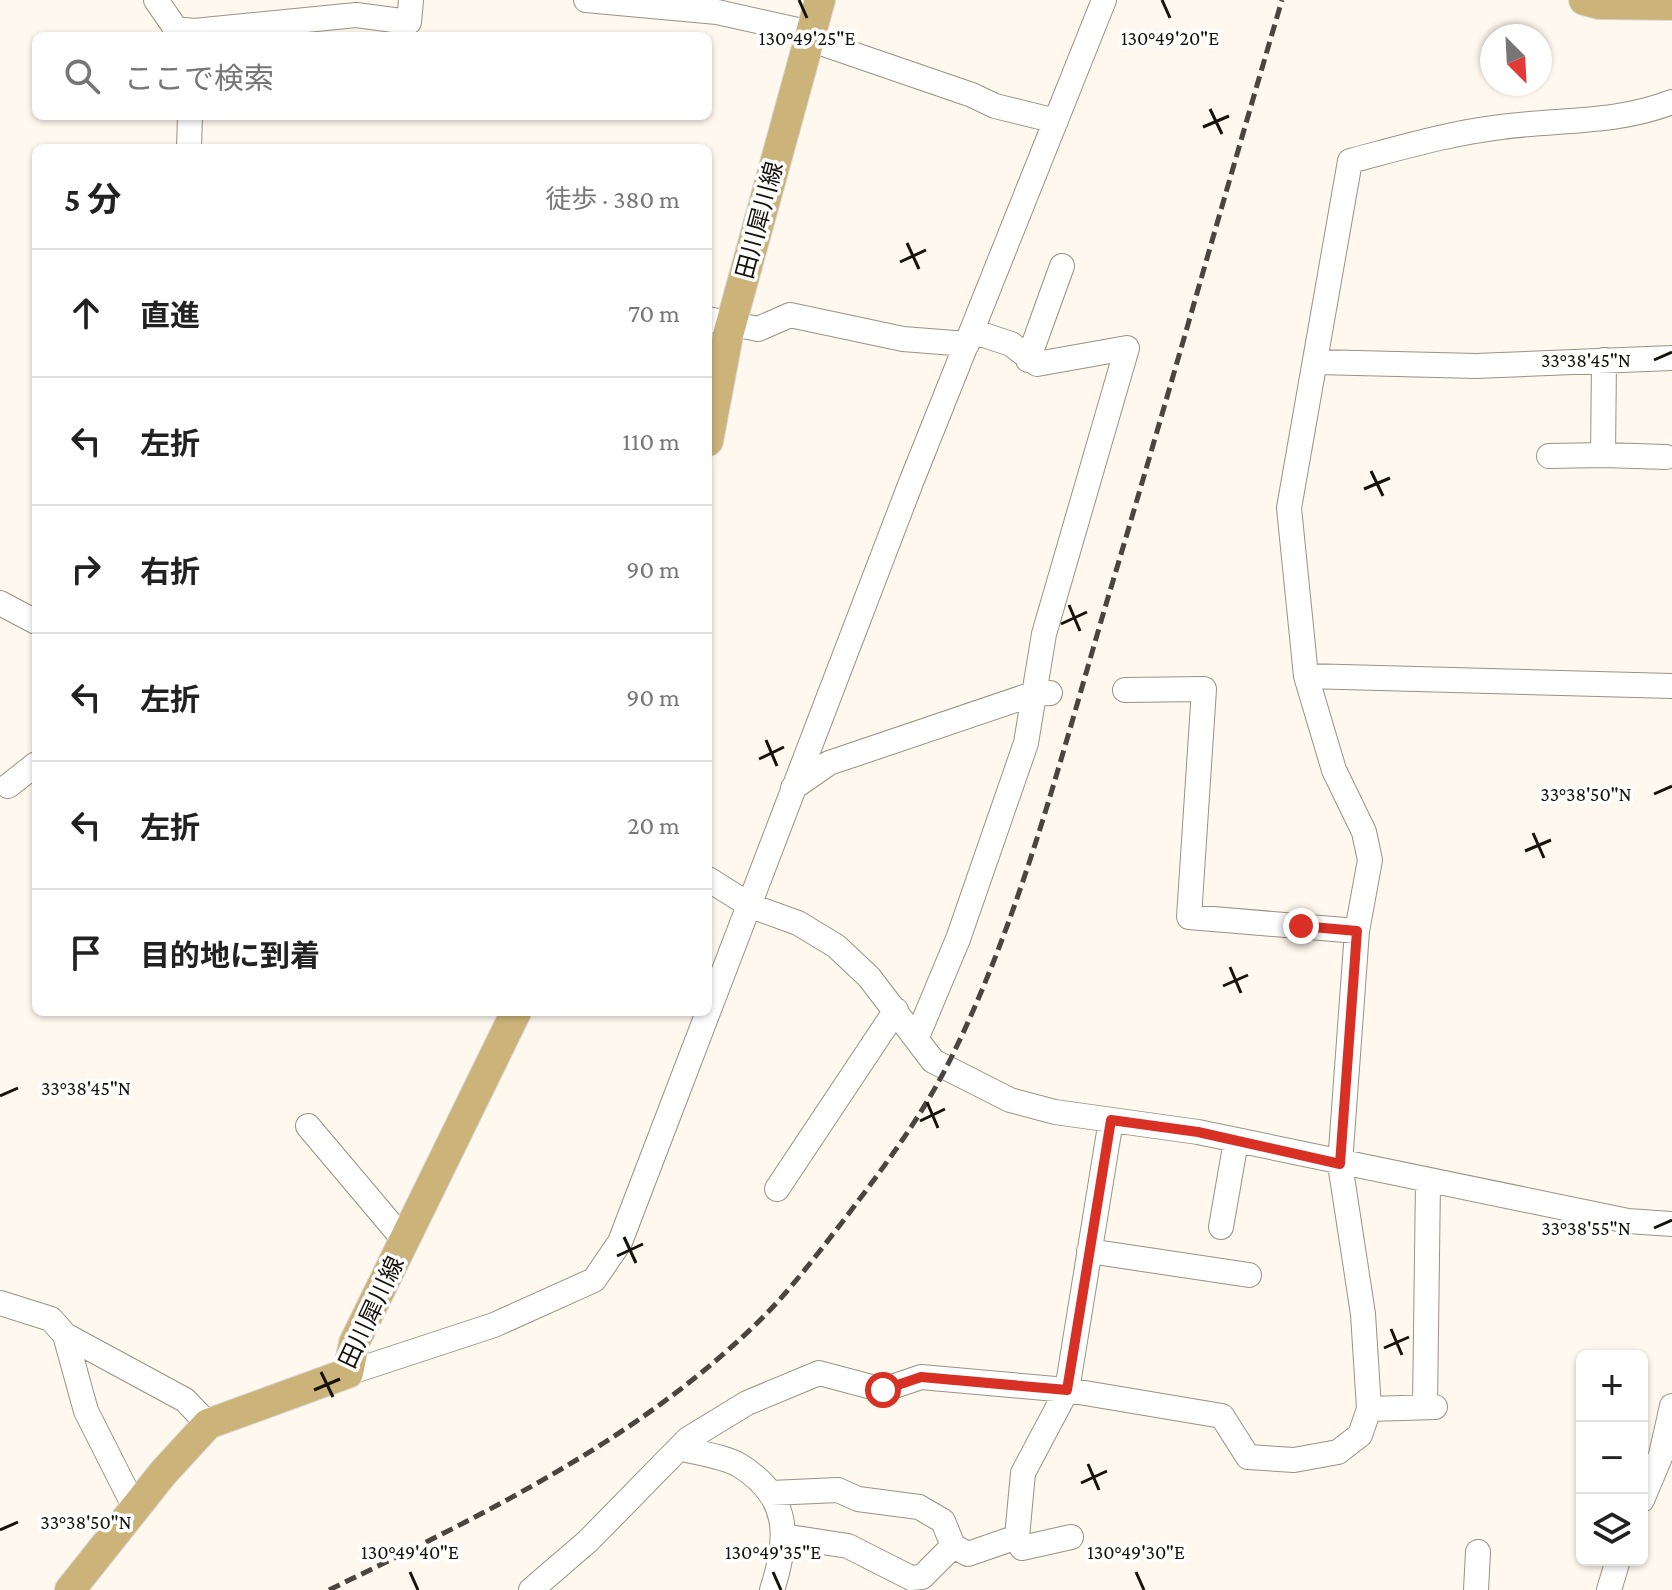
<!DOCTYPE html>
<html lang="ja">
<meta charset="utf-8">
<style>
:root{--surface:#fff;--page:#f2f2f2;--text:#222;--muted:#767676;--line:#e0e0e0}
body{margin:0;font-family:"Crimson Pro","Noto Sans JP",serif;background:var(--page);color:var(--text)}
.controls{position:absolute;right:24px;bottom:24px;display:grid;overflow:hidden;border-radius:12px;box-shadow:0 2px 6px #0004}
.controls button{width:72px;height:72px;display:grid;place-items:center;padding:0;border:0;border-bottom:2px solid var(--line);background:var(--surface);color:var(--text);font:40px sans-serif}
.compass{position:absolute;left:1480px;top:24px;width:72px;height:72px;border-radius:50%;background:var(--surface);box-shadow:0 2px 6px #0004;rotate:156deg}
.stop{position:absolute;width:24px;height:24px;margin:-18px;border:6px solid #d93025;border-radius:50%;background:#fff}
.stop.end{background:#d93025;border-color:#fff;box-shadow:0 2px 8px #0008}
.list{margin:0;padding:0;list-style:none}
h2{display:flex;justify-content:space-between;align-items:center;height:104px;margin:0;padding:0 32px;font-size:34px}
h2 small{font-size:26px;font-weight:400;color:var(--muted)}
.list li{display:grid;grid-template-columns:52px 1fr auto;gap:24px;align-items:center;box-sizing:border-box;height:128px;padding:0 32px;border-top:2px solid var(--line)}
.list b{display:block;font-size:30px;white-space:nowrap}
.list em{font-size:26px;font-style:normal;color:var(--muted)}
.icon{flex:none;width:44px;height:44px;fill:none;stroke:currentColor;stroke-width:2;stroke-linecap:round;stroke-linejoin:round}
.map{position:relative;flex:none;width:1672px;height:1590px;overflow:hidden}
.search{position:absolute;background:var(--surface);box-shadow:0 2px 6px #0004;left:32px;top:32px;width:680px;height:88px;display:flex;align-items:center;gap:20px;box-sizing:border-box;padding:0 28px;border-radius:12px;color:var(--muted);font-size:30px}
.panel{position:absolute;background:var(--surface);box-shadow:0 2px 6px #0004;left:32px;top:144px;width:680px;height:872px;border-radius:12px}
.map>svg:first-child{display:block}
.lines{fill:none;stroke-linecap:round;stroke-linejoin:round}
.minor-casing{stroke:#9a9283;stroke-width:26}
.major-casing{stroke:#dad9d8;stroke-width:32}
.minor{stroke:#fff;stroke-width:24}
.major{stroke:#ccb37a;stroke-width:30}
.rail{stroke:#4a463f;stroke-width:5;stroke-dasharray:12 6;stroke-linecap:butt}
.route{stroke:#d93025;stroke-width:10}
.ticks{fill:none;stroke:#16130d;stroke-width:3}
.labels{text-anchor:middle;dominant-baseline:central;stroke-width:7;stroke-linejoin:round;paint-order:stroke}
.street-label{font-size:24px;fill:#16130d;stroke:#fff}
.ticks-label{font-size:20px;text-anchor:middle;fill:#16130d;stroke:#fff;stroke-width:7;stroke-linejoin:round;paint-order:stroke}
</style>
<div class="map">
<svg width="1672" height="1590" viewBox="0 0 1672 1590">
<rect width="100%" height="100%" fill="#fef8ee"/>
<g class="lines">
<g class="minor-casing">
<path id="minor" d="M156,0L176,29L194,31L356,15L409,22L411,0
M586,0L717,12L811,33
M809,39L972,95L995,106L1056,121
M189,148L190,116
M708,319L758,329L790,315L903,339L967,344
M1028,360L1062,266
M1604,360L1603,455L1666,457
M1317,362L1476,366L1672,358
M1549,456L1603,455
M0,603L36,622
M1306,676L1672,686
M1125,690L1204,689L1189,917L1357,931
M8,786L36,764
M793,788L829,763L1033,694L1050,693
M708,879L751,906L798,923L836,946L869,977L933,1061L1010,1100L1055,1112L1198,1132L1628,1221L1672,1224
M917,1037L958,939L1026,743L1044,634L1127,348L1037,364L1011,344L972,331
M308,1126L405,1241
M777,1189L896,1010
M1221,1227L1236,1141
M1089,1251L1249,1275
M0,1303L51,1319L65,1335L185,1400L208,1424
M65,1335L86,1411L135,1508
M348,1373L494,1325L594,1280L620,1242L910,485L1104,0
M1425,1407L1428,1181
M1369,1409L1435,1407
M679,1448C697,1453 723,1456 739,1465C791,1497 789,1538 772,1590
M771,1493L838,1490L858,1499L919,1507L943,1521L953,1546L968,1554L1017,1537L1023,1473L1067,1390L1222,1416L1248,1457L1294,1460L1338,1452L1360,1435L1369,1409L1363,1314L1340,1164L1357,931L1370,860L1364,832L1334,770L1306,676L1289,508L1350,161C1400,148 1450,133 1501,127C1560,119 1615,124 1672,102
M1642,1500L1661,1455L1672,1406
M783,1536L848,1546L911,1578L922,1577L953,1546
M1017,1537L1022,1548L1071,1537
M531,1590L588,1541L688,1439L747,1403L819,1373L883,1390L921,1377L1067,1390L1111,1120
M1476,1590L1478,1552
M1609,1590L1618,1560"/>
</g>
<g class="major-casing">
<path id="major" d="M1584,0L1599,4L1672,5
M708,441L728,335L820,0
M70,1590L163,1473L208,1424L348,1373L354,1343L516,1012"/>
</g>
<use href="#minor" class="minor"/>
<use href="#major" class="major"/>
<path class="rail" d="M329,1590C478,1517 629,1445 751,1329C784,1298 812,1261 840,1225C881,1171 923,1116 953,1054C1023,911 1062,753 1107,601C1167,401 1223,200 1282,0"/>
</g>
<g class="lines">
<path class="route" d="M883,1390L921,1377L1067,1390L1111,1120L1198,1132L1340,1164L1357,931L1301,926"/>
</g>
<path class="ticks" d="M799,0L807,18M1162,0L1170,18M1210,109L1222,134M1203,127L1229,116M907,243L919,269M900,262L926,250M1654,360L1672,352M1371,471L1383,496M1364,489L1390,478M1069,605L1080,631M1061,624L1087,612M766,740L777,766M759,759L784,747M1654,794L1672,786M1533,833L1544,858M1525,851L1551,840M1230,967L1241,993M1223,986L1248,975M0,1096L18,1088M927,1102L938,1128M920,1121L945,1109M1654,1228L1672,1220M624,1237L636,1263M617,1256L643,1244M1391,1329L1402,1355M1384,1348L1409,1337M321,1372L333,1397M314,1390L340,1379M1088,1464L1099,1490M1081,1483L1107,1471M0,1530L18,1522M410,1572L418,1590M773,1572L781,1590M1136,1572L1144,1590"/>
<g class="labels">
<g class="street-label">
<text transform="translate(759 220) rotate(-75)">田川犀川線</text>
<text transform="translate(371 1312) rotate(-65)">田川犀川線</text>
</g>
</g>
<g class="ticks-label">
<text x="807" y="45">130°49'25"E</text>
<text x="1170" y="45">130°49'20"E</text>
<text x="1586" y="367">33°38'45"N</text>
<text x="1586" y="801">33°38'50"N</text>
<text x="86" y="1095">33°38'45"N</text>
<text x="1586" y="1235">33°38'55"N</text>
<text x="86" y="1529">33°38'50"N</text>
<text x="410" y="1559">130°49'40"E</text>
<text x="773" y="1559">130°49'35"E</text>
<text x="1136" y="1559">130°49'30"E</text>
</g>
</svg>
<div class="controls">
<button>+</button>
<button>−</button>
<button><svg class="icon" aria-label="layers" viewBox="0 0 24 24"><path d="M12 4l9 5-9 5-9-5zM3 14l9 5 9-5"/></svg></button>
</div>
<svg class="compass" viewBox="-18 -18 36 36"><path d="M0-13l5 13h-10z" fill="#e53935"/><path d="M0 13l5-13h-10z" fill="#767676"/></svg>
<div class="stop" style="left:883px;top:1390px"></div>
<div class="stop end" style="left:1301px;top:926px"></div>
<div class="search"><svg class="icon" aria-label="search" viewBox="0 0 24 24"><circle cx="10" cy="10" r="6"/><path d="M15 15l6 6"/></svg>ここで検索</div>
<section class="panel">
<h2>5 分<small>徒歩 · 380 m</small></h2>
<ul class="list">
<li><svg class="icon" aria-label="ahead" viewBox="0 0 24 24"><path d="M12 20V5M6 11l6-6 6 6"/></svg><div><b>直進</b></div><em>70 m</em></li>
<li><svg class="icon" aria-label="left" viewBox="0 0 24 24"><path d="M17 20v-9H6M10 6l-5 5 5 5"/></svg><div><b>左折</b></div><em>110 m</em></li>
<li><svg class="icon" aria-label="right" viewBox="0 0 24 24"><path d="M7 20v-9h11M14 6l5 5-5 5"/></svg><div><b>右折</b></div><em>90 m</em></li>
<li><svg class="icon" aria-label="left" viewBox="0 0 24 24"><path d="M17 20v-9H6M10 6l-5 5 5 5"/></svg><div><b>左折</b></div><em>90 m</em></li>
<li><svg class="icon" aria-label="left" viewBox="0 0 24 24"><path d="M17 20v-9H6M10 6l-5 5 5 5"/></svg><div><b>左折</b></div><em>20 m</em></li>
<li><svg class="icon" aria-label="arrive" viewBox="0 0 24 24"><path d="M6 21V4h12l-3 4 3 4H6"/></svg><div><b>目的地に到着</b></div></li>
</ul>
</section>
</div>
